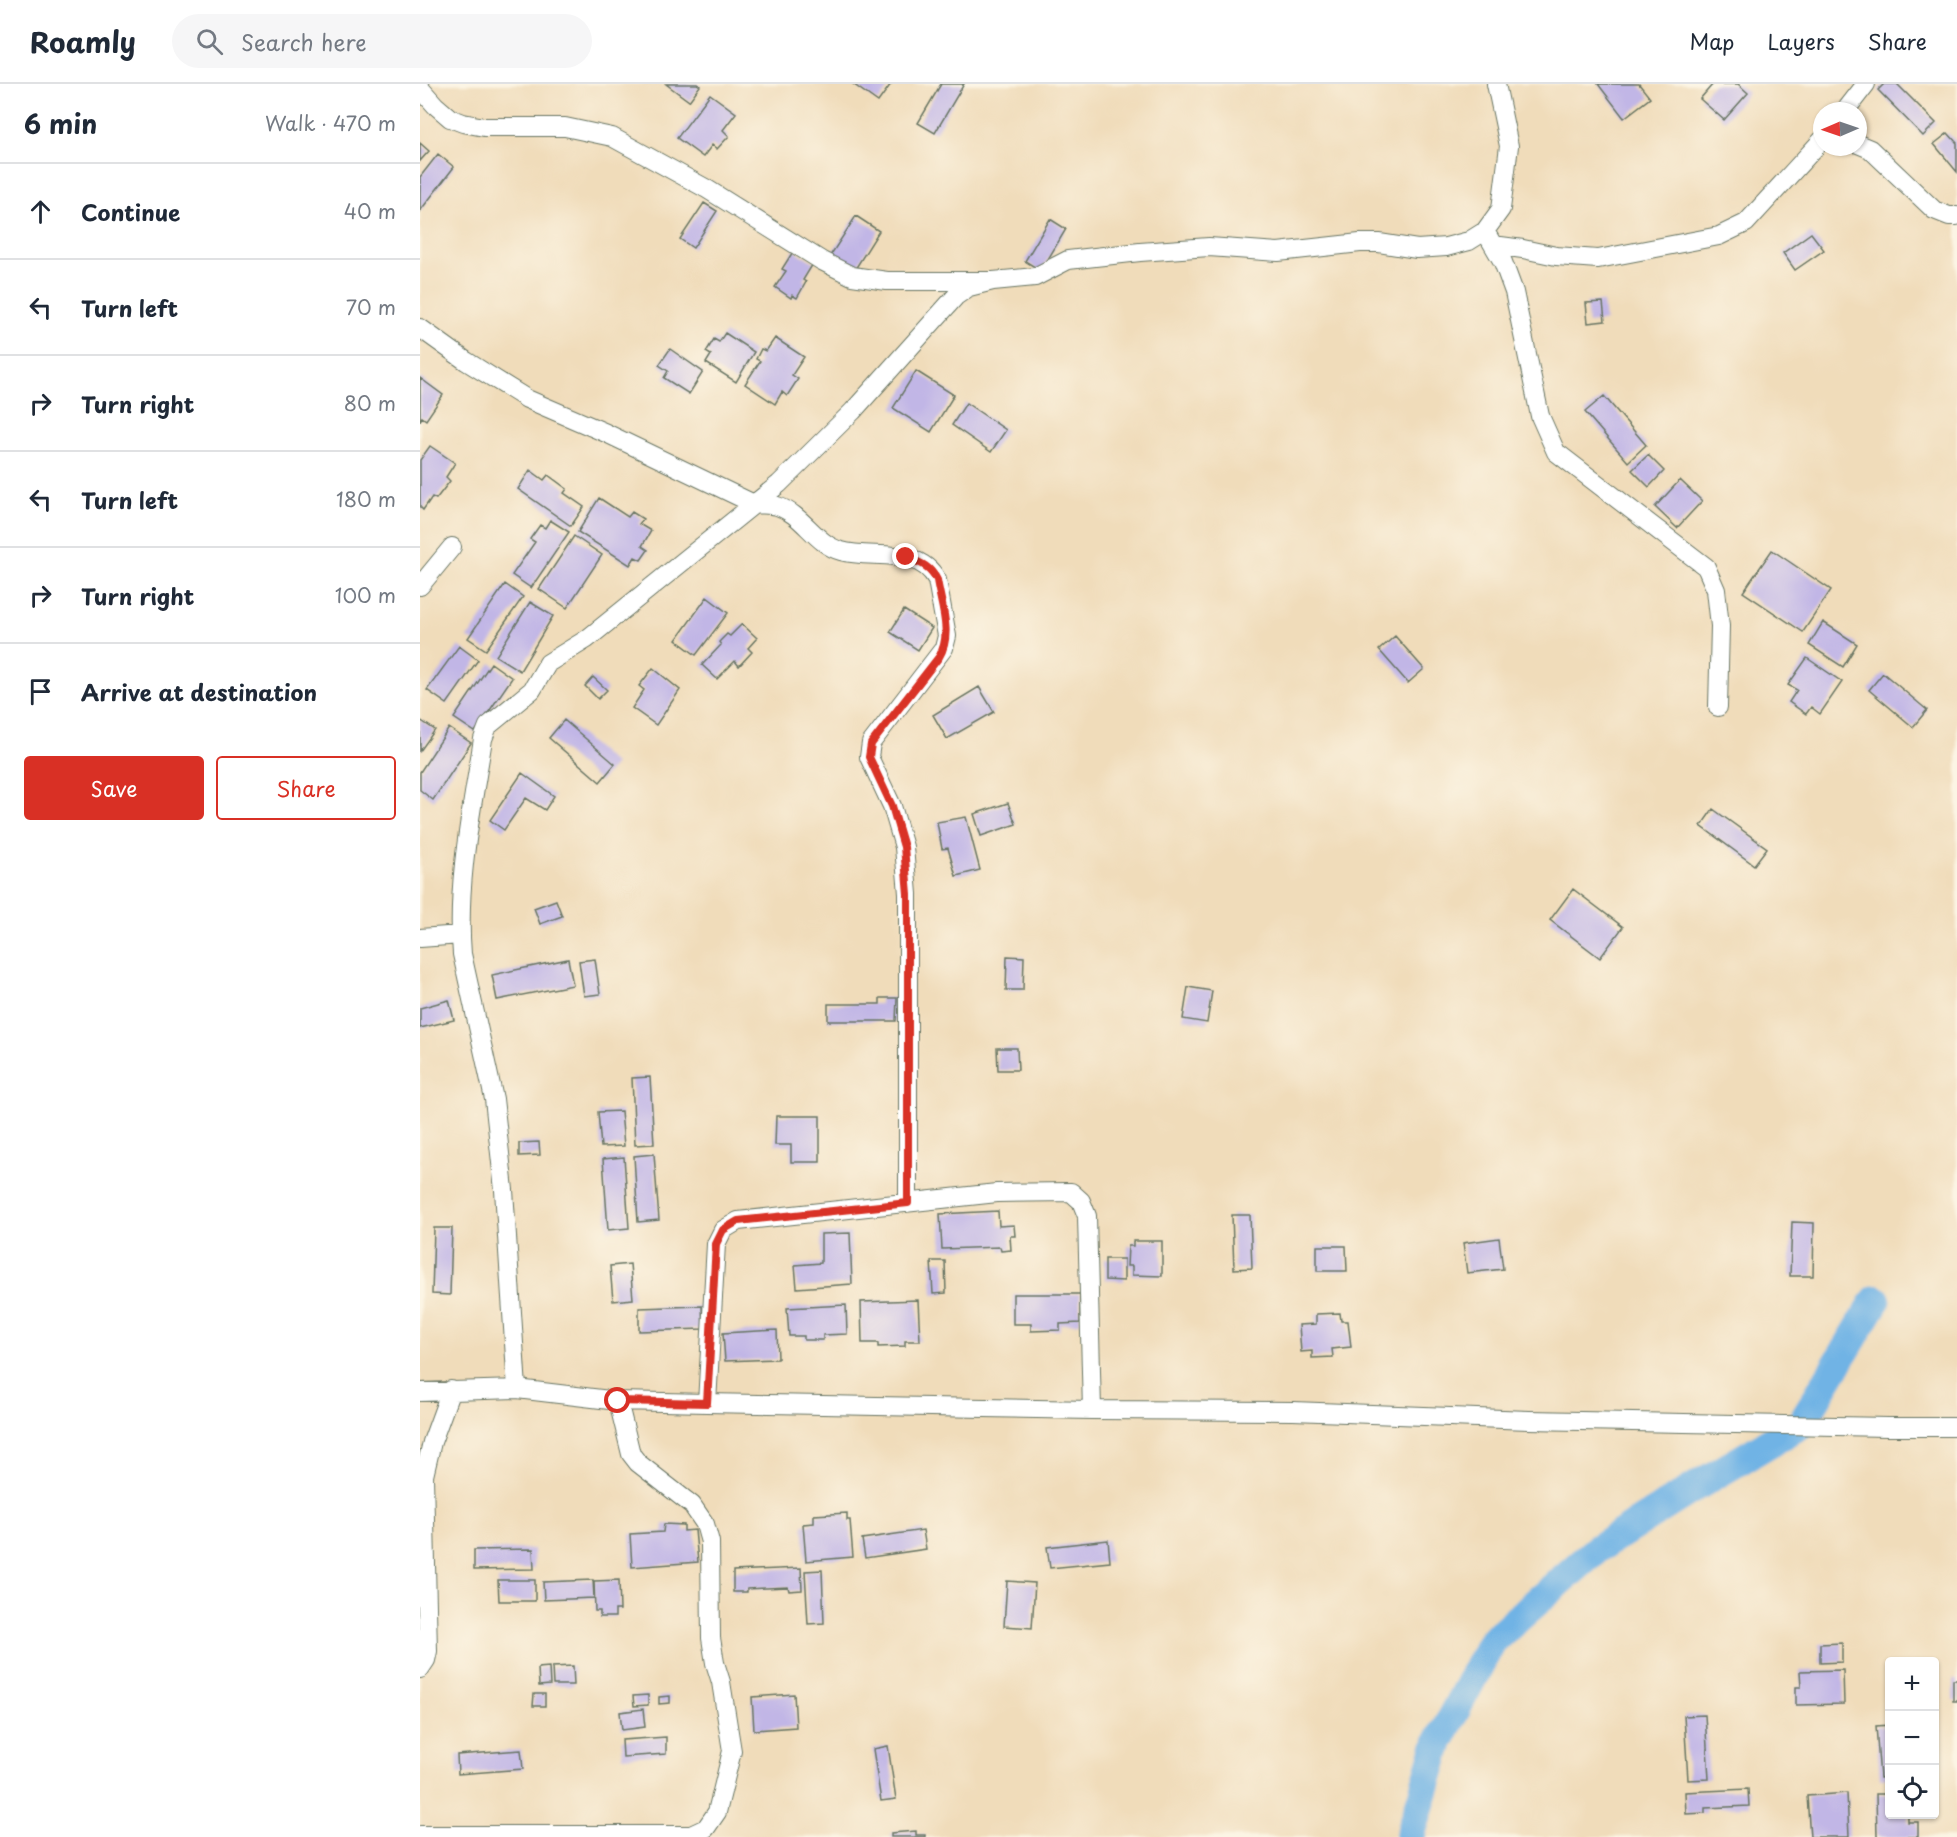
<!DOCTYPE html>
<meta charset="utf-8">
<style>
:root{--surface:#fff;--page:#f6f6f7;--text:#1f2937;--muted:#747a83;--line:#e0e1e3;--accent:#d93025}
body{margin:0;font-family:"Playpen Sans",sans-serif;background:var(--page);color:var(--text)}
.controls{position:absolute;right:18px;bottom:18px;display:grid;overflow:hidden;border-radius:6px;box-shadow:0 2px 4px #0004}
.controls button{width:54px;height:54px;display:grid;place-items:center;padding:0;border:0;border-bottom:2px solid var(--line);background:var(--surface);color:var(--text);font:30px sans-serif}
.compass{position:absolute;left:1393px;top:18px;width:54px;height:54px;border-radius:50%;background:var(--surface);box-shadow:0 2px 4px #0004;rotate:268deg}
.stop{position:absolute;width:18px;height:18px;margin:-14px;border:4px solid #d93025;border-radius:50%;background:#fff}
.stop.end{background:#d93025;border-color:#fff;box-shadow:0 2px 6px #0008}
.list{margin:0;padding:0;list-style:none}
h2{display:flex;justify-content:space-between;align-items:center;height:78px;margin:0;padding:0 24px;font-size:26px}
h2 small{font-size:20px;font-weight:400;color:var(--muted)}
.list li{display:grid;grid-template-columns:39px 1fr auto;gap:18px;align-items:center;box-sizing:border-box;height:96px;padding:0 24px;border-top:2px solid var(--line)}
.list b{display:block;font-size:22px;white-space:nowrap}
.list em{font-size:20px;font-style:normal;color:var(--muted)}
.actions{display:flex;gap:12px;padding:18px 24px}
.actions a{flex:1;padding:14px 0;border:2px solid var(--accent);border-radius:6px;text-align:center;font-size:21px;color:var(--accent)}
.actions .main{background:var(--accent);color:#fff}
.icon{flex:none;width:33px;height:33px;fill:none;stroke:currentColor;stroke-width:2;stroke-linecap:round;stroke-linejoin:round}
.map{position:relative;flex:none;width:1537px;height:1753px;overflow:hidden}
header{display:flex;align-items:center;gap:36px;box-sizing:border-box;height:84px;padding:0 30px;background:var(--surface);border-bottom:2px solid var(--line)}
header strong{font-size:28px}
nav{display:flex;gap:33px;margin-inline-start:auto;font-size:21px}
.search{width:420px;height:54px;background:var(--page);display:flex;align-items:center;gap:15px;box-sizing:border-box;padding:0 21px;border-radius:33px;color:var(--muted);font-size:22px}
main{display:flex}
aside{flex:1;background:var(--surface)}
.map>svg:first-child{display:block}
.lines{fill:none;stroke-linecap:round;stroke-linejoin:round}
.river{stroke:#70b3e5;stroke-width:30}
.building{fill:#c1b6e6}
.minor-casing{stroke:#687563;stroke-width:20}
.minor{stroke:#fff;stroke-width:18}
.route{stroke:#d93025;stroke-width:8}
</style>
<header>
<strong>Roamly</strong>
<div class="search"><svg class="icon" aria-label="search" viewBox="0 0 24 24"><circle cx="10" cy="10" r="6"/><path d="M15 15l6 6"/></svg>Search here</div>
<nav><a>Map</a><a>Layers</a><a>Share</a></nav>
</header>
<main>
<aside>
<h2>6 min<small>Walk · 470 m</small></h2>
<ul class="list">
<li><svg class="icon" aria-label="ahead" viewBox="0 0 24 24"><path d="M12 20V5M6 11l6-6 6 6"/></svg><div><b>Continue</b></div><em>40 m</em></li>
<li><svg class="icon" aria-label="left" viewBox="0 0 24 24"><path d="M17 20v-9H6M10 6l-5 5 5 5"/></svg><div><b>Turn left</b></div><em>70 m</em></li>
<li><svg class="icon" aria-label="right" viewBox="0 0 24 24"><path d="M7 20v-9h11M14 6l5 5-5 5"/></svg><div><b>Turn right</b></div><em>80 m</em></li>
<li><svg class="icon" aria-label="left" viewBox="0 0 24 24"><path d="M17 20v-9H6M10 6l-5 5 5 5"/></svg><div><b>Turn left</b></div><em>180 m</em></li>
<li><svg class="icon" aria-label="right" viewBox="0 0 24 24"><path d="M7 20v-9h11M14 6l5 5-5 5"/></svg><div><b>Turn right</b></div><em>100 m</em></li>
<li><svg class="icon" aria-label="arrive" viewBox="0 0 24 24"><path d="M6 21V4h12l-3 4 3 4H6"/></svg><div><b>Arrive at destination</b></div></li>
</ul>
<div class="actions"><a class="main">Save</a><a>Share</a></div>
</aside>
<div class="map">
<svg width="1537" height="1753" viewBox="0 0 1537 1753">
<rect width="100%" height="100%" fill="#fcf5e5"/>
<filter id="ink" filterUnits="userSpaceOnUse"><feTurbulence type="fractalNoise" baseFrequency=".0167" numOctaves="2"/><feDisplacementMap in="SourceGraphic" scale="12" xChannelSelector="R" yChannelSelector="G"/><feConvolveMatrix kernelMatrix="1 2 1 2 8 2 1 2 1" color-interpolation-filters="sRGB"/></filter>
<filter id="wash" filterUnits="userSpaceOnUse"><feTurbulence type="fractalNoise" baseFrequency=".008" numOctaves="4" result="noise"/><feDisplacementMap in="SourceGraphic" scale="24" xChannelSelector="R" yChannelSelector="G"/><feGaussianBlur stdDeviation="1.35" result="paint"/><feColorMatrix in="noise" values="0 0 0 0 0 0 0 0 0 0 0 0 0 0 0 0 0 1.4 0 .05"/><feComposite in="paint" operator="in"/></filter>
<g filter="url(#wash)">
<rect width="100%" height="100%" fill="#f0dcba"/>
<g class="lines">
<path class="river" d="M990,1753L1019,1657L1072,1557L1177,1465L1280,1400L1381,1340L1456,1216"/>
</g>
<g id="blocks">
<path class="building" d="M246,0H277L280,2L269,17Z
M433,0H471L458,18Z
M521,0H544L515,49L498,39Z
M1178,0H1219L1230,14L1204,34Z
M1293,0H1318L1328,9L1304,36L1280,15Z
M1464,0H1477L1516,39L1503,52L1458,6Z
M290,10L316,29L303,46L309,52L297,65L292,61L283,73L257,54Z
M1528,49L1537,59V88L1514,60Z
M0,59L9,67L0,77Z
M18,70L34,83L0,127V93Z
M284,119L297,127L273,164L260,155Z
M436,132L459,147L432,190L408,175Z
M630,135L646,145L621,187L605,177Z
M1391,149L1404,166L1375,186L1363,169Z
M374,166L394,178L383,196L386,198L377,214L372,211L371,214L355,203L366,187L362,185Z
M1183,218L1185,237L1168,239L1166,219Z
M305,249L334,268L316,298L286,279L291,271L286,268L294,255L299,258Z
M355,254L384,273L372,291L378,295L367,312L362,308L355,320L325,300L340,277L336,275L341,265L346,267Z
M250,265L283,288L269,310L244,294L248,287L239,281Z
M496,287L534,311L511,348L473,324Z
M0,294L23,311L6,336L2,333L0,337Z
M1184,312L1226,361L1208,378L1165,328Z
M546,319L586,346L571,368L532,341Z
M10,362L35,379L26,393L30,397L16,415L12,413L3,426L0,423V376Z
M1228,371L1244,387L1229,403L1212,386Z
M110,386L124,396L128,391L147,405L144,409L164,423L151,442L98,405Z
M1260,396L1282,417L1257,444L1235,423Z
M179,414L208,433L212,428L223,435L219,440L231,447L222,462L228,466L221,476L215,473L210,481L158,448Z
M130,436L149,448L111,504L92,491L115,458L110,455L120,441L125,444Z
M154,452L182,471L147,524L119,505Z
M1352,466L1411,506L1383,548L1323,508Z
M85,500L103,513L66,566L48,554Z
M287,513L308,529L276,571L256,556Z
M110,518L133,532L100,587L76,572Z
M484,526L512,544L498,566L470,548Z
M1403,538L1437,560L1423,583L1389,561Z
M322,540L337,554L328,564L332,568L319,582L315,577L297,595L282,581L301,561L299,558L307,550L310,552Z
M975,552L1004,585L988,599L959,566Z
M39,562L58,576L27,620L7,606Z
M1387,574L1422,598L1400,630L1391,623L1386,630L1369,618L1377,606L1368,601Z
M71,579L92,594L55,648L34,634Z
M233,584L260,606L236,641L212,624L224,606L219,602Z
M1463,589L1507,626L1493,643L1449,606Z
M173,593L187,606L178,615L165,602Z
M559,603L574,628L527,655L513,631Z
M0,636L15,646L0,667Z
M144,636L195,680L180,698L129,654Z
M29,644L51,659L13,716L0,706V688Z
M102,689L134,712L125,726L106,714L84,746L70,736Z
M588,719L596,740L561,752L554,730Z
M1293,725L1347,764L1334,781L1281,742Z
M546,733L560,786L536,792L528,764L522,765L517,738Z
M1153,805L1203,843L1180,874L1130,836Z
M136,816L142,832L120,840L114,824Z
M587,872L604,873L603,906H586Z
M148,875L153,901L77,916L72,891Z
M175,875L180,910L164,912L159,877Z
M768,903L792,907L787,939L763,935Z
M460,914H477L476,937H408V920H460Z
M29,916L34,936L0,944V924Z
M577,964H597L598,986H578Z
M230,993L234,1060L215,1061L212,994Z
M201,1027L204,1062L181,1063L178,1028Z
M356,1032H400V1078H371V1061H355Z
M119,1058L120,1071L99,1072V1059Z
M234,1070L239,1136L218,1138L214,1072Z
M204,1073L209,1144L188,1146L183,1075Z
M578,1127L579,1142L594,1141L595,1152H590L591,1166L581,1167L580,1163L522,1165L520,1130Z
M812,1131H830L832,1184L814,1185Z
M1372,1138L1394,1139L1393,1192H1370Z
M14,1144H32L30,1211L12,1210Z
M430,1149L432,1200L377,1204L375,1181L401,1179V1150Z
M1079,1154L1083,1185L1047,1189L1043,1159Z
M713,1157H742V1192L712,1191V1182H707L708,1162H713Z
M897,1162H926L927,1187H897Z
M685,1175H704V1197L685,1196Z
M511,1177H525L526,1209L513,1210Z
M210,1180L213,1215L193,1217L190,1182Z
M593,1210H660V1239L640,1240V1246L611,1247V1240H593Z
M498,1216L500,1257H485V1262L458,1263V1259H442L441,1218Z
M426,1221L427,1250L403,1251V1256H384V1252H369L367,1224Z
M282,1222L283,1245L219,1247V1224Z
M920,1229L921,1237H928L931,1263L912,1265L913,1273L892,1274V1267L881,1268L879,1241L896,1240V1230Z
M357,1246L358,1275L305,1277L303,1249Z
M427,1429V1436H430L433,1473L386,1477L383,1440L394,1439V1431Z
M244,1440L264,1441V1447L275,1446L278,1478L212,1483L210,1450L243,1448Z
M503,1446L506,1465L445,1474L442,1455Z
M688,1456L690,1478L630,1484L627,1463Z
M113,1465L114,1485L54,1486V1466Z
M381,1484L382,1506L369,1507L368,1503L327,1505V1508H313V1487Z
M402,1486L404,1539L388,1540L385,1487Z
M78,1496H115V1517H79Z
M173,1496L174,1514L124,1516L123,1498Z
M199,1496L200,1526H195V1533H180V1527H175L174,1497Z
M587,1497L615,1499L612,1544L584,1542Z
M1422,1559V1578L1400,1579V1560Z
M153,1582L154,1601H133L132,1583Z
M129,1583L130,1601L119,1602L118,1584Z
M1423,1586L1424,1620L1376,1621V1603H1381L1380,1587Z
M1533,1596H1537V1617H1533Z
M114,1610H125V1622H113Z
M374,1610L376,1643L334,1646L332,1613Z
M228,1611V1621L214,1622L213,1612Z
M250,1612V1619L239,1620V1613Z
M223,1625L225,1643L202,1646L200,1628Z
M1285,1631L1289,1695L1268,1696L1264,1632Z
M1470,1641V1693L1460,1694L1456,1642Z
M246,1653V1670L203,1673L202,1656Z
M468,1662L476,1715L461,1717L453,1665Z
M101,1666L103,1685L38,1690L37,1671Z
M1328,1705L1329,1722L1285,1724V1729L1266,1730L1265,1708Z
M1427,1709L1429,1753H1390L1387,1712Z
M1456,1710H1470V1730H1488V1738H1498V1753H1457Z
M496,1747V1751H505V1753H471V1749Z"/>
</g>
</g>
<g filter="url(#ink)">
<use href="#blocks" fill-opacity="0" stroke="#687563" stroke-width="1.5"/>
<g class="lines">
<g class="minor-casing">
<path id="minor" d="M0,4L15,21L30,34L43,39L64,43H145L192,53L287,105L402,177L432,192L467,197H573L615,193L648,176L720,168L789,163L858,168L940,159H959L997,165L1026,163L1049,157L1065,147L1081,125L1089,62L1076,0
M1425,27L1446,0
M1438,60L1450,65L1514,126L1529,132H1537
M1065,147L1083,178L1094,208L1120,332L1136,368L1286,483L1296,506L1300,542L1298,623
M1073,161L1103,165L1136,172L1178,175L1299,152L1326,139L1402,56
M0,244L46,277L107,315L186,349L334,420C342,421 350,420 357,422C383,430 395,460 421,467C452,476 499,461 517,496L527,552L524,564L451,659L449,673L472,722L484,763L488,810V1119
M0,502L32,463
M0,854L41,851
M97,1305L84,1106L74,1015L42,870C36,798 52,725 63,655L68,642L112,606L128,579L167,555L359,400L433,327L536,212L549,203L573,197
M0,1308L97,1305L198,1317L287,1319L672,1326L873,1327L1109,1336L1468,1343H1537
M287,1319L296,1160L303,1146L318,1137L577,1109L651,1108L661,1117L667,1132L672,1326
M0,1585L6,1576L8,1567L4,1392L12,1358L31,1306
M0,1751H271L286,1744L297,1728L312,1667L301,1598L295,1579L291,1554L290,1458L285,1440L272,1421L218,1379L211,1370L198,1317"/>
</g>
<use href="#minor" class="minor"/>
</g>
</g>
<g class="lines" filter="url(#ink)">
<path class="route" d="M198,1317L287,1319L296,1160L303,1146L318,1137L488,1119V810L484,763L472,722L449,673L451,660L519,573C533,550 521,521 517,496C510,482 501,479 486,473"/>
</g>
</svg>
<div class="controls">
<button>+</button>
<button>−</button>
<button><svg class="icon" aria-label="locate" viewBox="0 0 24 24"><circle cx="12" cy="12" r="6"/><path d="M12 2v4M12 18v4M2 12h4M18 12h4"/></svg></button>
</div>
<svg class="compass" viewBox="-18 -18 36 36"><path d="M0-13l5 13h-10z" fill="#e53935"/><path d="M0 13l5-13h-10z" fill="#747a83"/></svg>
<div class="stop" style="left:198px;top:1317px"></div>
<div class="stop end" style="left:486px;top:473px"></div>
</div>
</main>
